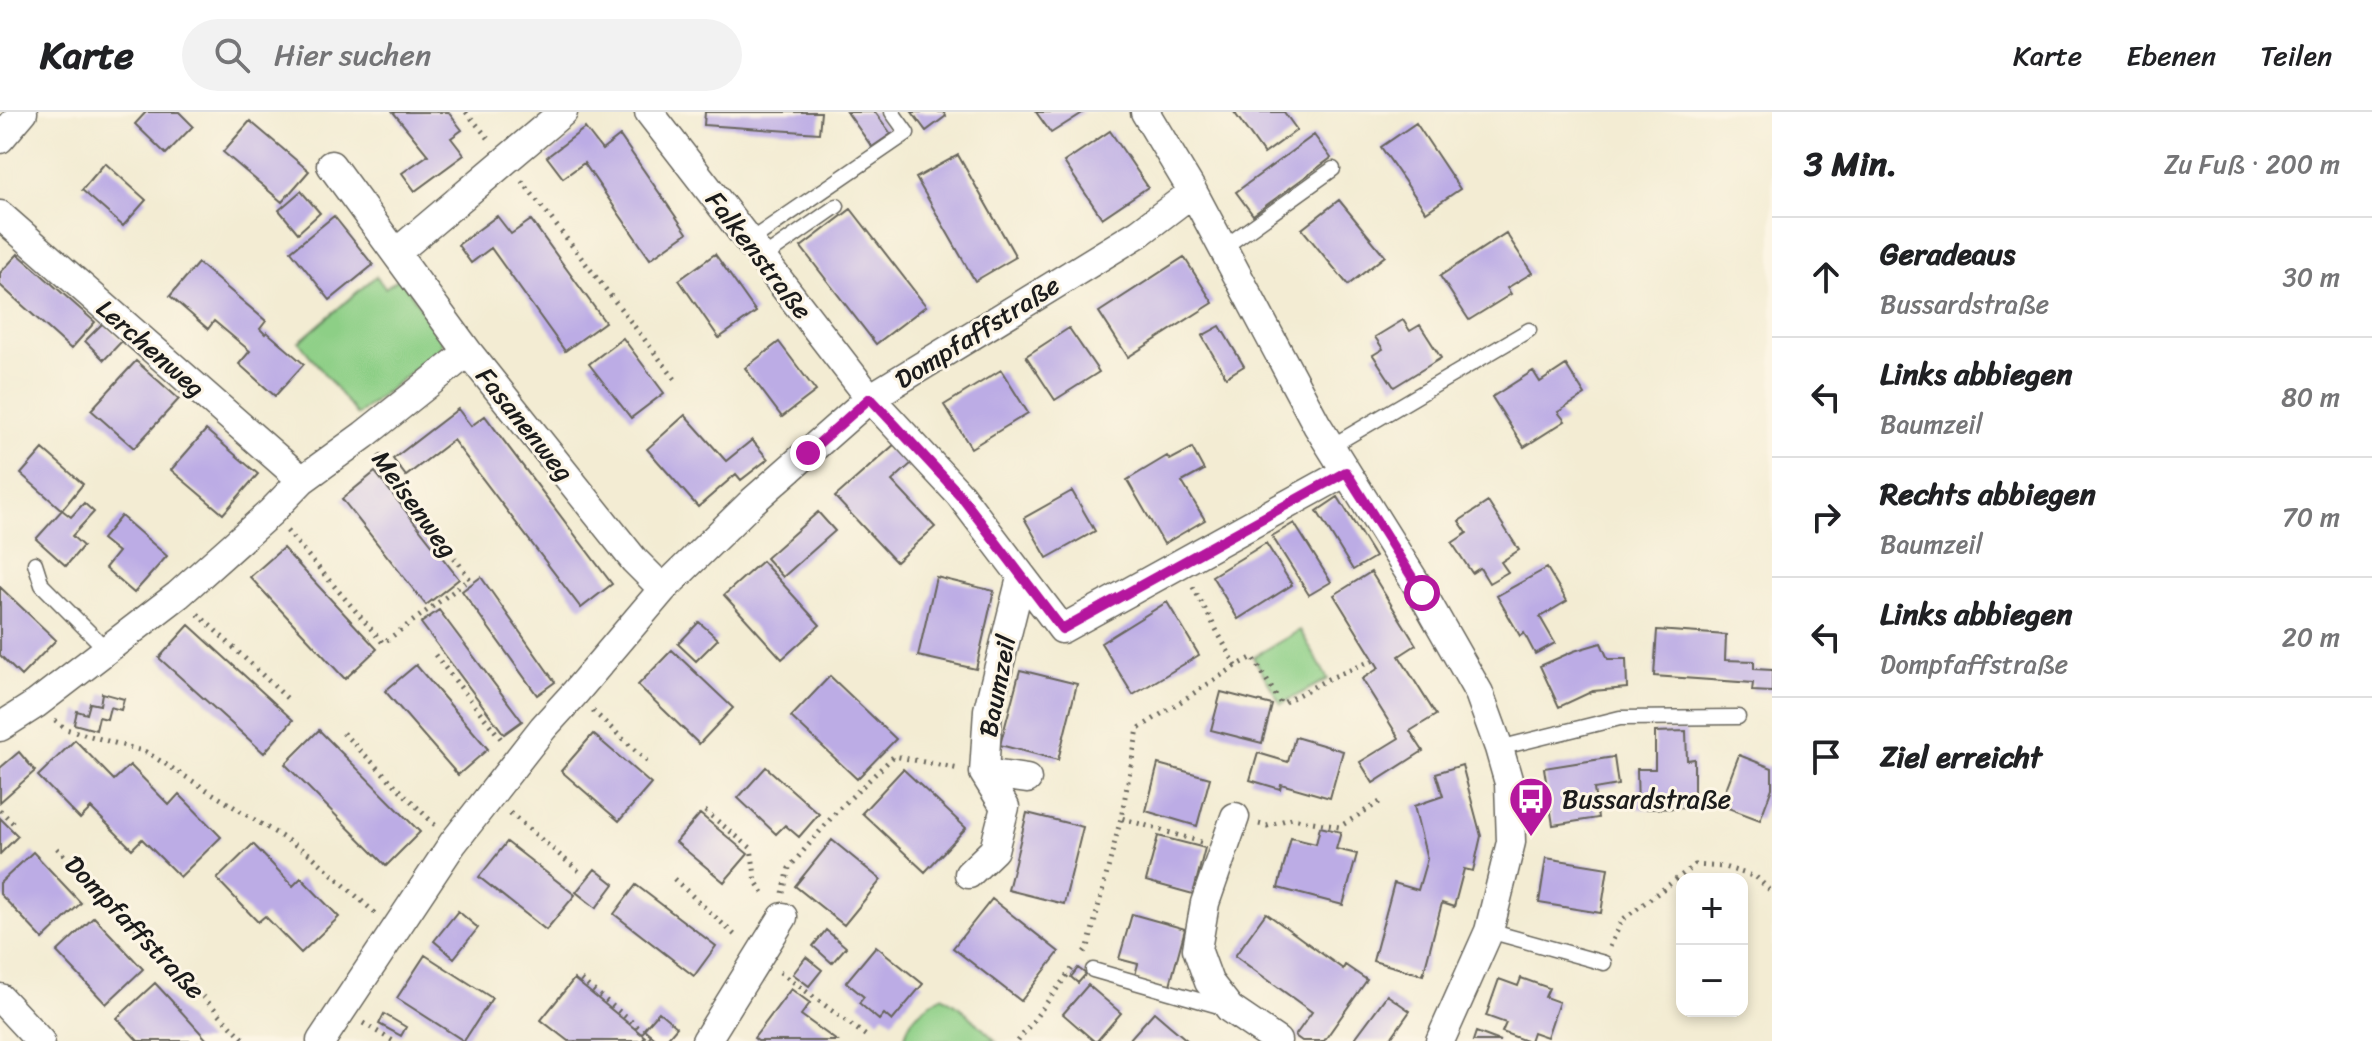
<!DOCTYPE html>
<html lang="de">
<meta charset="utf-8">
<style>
:root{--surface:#fff;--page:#f2f2f2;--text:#202124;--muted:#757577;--line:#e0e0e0}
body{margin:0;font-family:Sriracha,sans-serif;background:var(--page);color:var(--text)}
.controls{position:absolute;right:24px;bottom:24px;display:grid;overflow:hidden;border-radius:16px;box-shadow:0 4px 12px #0003}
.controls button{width:72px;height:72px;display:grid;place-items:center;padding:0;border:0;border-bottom:2px solid var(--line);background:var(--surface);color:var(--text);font:40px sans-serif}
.stop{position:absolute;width:24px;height:24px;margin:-18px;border:6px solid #b5179e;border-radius:50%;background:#fff}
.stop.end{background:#b5179e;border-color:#fff;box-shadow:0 2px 8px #0008}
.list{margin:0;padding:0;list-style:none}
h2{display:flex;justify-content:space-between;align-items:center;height:104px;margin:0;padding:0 32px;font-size:34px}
h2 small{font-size:26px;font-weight:400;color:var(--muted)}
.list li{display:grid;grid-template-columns:52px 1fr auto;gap:24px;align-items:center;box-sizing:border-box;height:120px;padding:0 32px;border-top:2px solid var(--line)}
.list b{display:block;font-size:30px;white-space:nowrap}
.list p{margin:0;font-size:26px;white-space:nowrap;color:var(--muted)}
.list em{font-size:26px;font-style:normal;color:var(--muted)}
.icon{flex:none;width:44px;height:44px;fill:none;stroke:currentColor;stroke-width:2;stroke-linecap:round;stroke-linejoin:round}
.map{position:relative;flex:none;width:1772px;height:929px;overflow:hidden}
header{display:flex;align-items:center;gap:48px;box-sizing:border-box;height:112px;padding:0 40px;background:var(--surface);border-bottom:2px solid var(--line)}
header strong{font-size:38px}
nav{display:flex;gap:44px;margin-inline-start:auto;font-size:28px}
.search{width:560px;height:72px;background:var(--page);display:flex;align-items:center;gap:20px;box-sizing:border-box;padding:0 28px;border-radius:44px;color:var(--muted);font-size:30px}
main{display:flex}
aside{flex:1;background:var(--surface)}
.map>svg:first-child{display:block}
.green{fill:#8dcf86;stroke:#547651;stroke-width:2}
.building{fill:#bcace5}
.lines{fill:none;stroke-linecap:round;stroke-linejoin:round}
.lane-casing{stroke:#67655c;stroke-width:17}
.street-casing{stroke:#67655c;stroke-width:31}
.path{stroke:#67655c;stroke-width:5;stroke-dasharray:2 6;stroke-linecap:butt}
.lane{stroke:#fff;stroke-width:14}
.street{stroke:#fff;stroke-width:28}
.route{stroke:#b5179e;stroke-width:10}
.labels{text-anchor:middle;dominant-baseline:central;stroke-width:6;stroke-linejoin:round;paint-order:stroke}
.street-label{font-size:26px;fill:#1c1c1c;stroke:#fcf5e5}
.poi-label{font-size:26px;fill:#1c1c1c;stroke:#fcf5e5;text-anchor:start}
</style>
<header>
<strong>Karte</strong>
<div class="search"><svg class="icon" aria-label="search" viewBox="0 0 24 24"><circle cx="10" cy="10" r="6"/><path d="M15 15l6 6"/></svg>Hier suchen</div>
<nav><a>Karte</a><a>Ebenen</a><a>Teilen</a></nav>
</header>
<main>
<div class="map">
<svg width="1772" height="929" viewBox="0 0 1772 929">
<rect width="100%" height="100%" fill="#fcf5e5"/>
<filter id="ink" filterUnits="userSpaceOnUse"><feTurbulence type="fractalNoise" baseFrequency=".0125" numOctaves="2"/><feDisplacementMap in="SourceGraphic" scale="16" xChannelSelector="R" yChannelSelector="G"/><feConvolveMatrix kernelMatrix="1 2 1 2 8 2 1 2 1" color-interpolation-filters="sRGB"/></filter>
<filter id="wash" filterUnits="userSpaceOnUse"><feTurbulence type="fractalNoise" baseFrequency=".006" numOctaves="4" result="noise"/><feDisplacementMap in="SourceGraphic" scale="32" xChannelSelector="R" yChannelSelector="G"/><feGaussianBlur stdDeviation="1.8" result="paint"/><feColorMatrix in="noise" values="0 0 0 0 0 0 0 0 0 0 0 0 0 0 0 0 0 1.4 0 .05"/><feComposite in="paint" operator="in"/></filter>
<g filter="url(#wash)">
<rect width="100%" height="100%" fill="#f3ecd3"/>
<path class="green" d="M376,164L385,176L400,166L441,225L442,232L440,237L357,303L299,230Z
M1300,518L1328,567L1281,592L1253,545Z
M942,884L961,896L996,929H905C905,907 925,894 942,884Z"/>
<g id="blocks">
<path class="building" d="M146,0H179L193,14L166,42L135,12Z
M393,0H448L462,18L451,26L464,43L415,79L402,61L428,43Z
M705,0H821L819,21L704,13Z
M847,0H875L891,22L872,35Z
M912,0H943L946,4L926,19Z
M1036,0H1084L1051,21Z
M1234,0H1284L1297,18L1264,42Z
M250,9L309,59L282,90L223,40Z
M1416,11L1460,77L1426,100L1381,35Z
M585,16L602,38L620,24L687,121L650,147L584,51L563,66L547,45Z
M1110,19L1148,75L1102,106L1064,50Z
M1314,23L1331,46L1253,103L1236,80Z
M958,43L1016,145L975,169L916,66Z
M105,51L146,88L123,114L82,78Z
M301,79L320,101L298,121L279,98Z
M1339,88L1385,144L1348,173L1302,117Z
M851,97L926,194L876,232L801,135Z
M334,104L373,153L330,188L291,139Z
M497,104L511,122L531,108L605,210L565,239L491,136L471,151L458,133Z
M1506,121L1532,161L1507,176L1511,182L1469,208L1440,164Z
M18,142L95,210L71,237L0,173V161Z
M715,142L756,200L719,226L679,168Z
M1184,145L1213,191L1128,245L1099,200Z
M198,151L266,209L260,217L265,222L267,220L304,252L275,284L239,252L250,239L214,209L208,217L170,184Z
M1403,208L1410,219L1420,213L1441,246L1394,275L1373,243L1383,237L1375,225Z
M103,211L122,229L104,248L85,229Z
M1220,214L1244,254L1226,265L1202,224Z
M1069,216L1099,260L1055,288L1026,244Z
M623,226L664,281L631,306L589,252Z
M779,230L816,279L782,305L745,256Z
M136,249L179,287L134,336L91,298Z
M1566,253L1585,283L1558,300L1565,309L1524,335L1492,285L1533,259L1540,270Z
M1001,258L1028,301L971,336L944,293Z
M458,297L471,314L485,304L612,472L581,496L453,328L406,364L393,347Z
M685,303L726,349L752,328L768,347L741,368L736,362L698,395L647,337Z
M206,318L258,362L223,402L171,358Z
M895,332L912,351L892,369L935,415L896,450L835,385Z
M1192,336L1204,358L1182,370L1205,408L1164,432L1127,368L1167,344L1170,348Z
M43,337L83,372L62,398L21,362Z
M375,360L459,467L426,493L342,387Z
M1072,379L1095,419L1047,446L1024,406Z
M1338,385L1375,445L1353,458L1317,399Z
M1488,390L1519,438L1501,450L1508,460L1489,471L1480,456L1472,461L1452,431L1467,421L1459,409Z
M84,391L94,400L72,424L83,434L66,454L36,427L62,398L71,405Z
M818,400L835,419L783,465L766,446Z
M121,404L167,444L134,481L105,456L118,440L102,427Z
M1294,411L1331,470L1309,483L1272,424Z
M1266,431L1292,473L1238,507L1212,464Z
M283,436L377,537L345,567L250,465Z
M762,449L820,513L782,547L724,483Z
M1547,456L1567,489L1540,505L1555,531L1535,542L1524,521L1520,524L1497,484Z
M1371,460L1416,533L1399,544L1436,603L1410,619L1423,639L1373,671L1360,650L1399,626L1362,567L1379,556L1334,483Z
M481,465L555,570L537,583L462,479Z
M936,465L994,479L976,557L918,544Z
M0,475L56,528L21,564L0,543Z
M1167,490L1199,543L1133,583L1101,531Z
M439,498L522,609L504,622L421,511Z
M699,510L718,527L696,549L678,532Z
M189,513L293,608L264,641L159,546Z
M1657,518L1726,523L1725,548L1754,549V557L1772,558V580L1752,579L1753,571L1654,564Z
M1601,531L1608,547H1626L1627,576L1593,579L1559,595L1540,554L1574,539Z
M672,538L733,596L699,632L638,573Z
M416,553L488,637L458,663L385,579Z
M1020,558L1077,572L1058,648L1000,633Z
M830,564L896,627L857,667L791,605Z
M1221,580L1272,593L1262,631L1211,618Z
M102,581L124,587L121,598L110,595L107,607L99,605L96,618L74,612L77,599L87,602L90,591L100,593Z
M319,618L420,720L386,754L285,652Z
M1686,619L1687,648L1694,647V696L1638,697L1637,657H1655V620Z
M593,622L651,672L619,709L561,659Z
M1295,625L1343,639L1330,686L1281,672L1280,677L1250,668L1258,641L1288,650Z
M75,628L114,668L130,653L169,693L179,682L221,725L180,765L142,727L132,737L91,696L80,707L38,664Z
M19,640L35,659L0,690V656Z
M1739,643L1772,656V676L1760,708L1720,693Z
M1614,645L1618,673L1594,677L1598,706L1553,713L1544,656Z
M1158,652L1210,666L1197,714L1146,699Z
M1462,653L1481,724L1473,759L1464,757L1454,795L1442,791L1423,863L1373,849L1394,771L1418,778L1427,747L1414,694L1443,684L1436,661Z
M766,655L819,702L799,725L785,713L776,722L738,686Z
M903,657L966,716L925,760L862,701Z
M1027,701L1083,715L1064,792L1008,778Z
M700,702L748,742L724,770L676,730Z
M0,706L18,724L0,742Z
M1320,715L1341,720L1336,737L1357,742L1343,793L1278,776L1291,726L1316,732Z
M1158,724L1205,736L1193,782L1146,769Z
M832,728L881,768L844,813L795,774Z
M507,730L575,783L546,818L479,765Z
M253,732L293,774L301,766L339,805L301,841L265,804L258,810L217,767Z
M33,740L81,791L43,827L0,782V771Z
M1546,746L1608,756L1601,801L1539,791Z
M595,757L614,772L596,796L576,780Z
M636,773L716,834L694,864L614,802Z
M992,787L1059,840L1021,889L953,836Z
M458,799L478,816L454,846L434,829Z
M1266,801L1343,857L1345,853L1367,868L1324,929H1302L1295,924L1312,900L1235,844Z
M1132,802L1185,817L1170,873L1135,863L1138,852L1119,847Z
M94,805L143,857L106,892L57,840Z
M826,818L846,835L832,851L813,834Z
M876,834L923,872L892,909L884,902L879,908L859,891L864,885L846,870Z
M425,843L492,886L464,929L397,886Z
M806,845L822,858L809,874L793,862Z
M1078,856L1086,862L1078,871L1071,865Z
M1521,866L1549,876L1545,885L1559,890L1547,925L1533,920L1530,929H1526L1502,920L1506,911L1486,904L1499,867L1518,874Z
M574,867L645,925L642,929H568L541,908Z
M155,871L168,885L208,929H138L117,906Z
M1088,873L1121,901L1097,929H1094L1063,902Z
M791,877L810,891L801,903L837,929H758L754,926Z
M1387,883L1410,899L1389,929H1353Z
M659,900L677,915L665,929H658L644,917Z
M1154,900L1169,913L1188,929H1128Z
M384,902L406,915L401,924L379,912Z
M1476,920L1500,929H1473Z"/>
</g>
</g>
<g filter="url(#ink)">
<use href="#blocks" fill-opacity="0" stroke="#67655c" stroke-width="2"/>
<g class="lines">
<g class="lane-casing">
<path id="lane" d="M748,130L907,21L892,0
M1223,136L1333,57
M761,147L837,94
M1330,335L1529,218
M35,451L42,473L106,537
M1499,636L1620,606L1738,605
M1489,819L1604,851
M1093,858L1226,896"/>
</g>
<g class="street-casing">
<path id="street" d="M649,0L870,286L960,383L1062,517L1346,360
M1145,0L1193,80L1317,313L1422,481L1479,581L1499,636L1509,671L1511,730L1489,819L1440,929
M0,27L23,0
M331,53L468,240L634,448L663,477
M0,103L302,368
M396,141L563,0
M0,615L36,592L178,483L271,400L302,368L364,323L468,240
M984,661L1027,667
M1235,705L1205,791L1197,837L1209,870L1230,897L1277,929
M969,762L994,738L1005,695L984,661L988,598L1021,466
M0,886L40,929
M321,929L453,731L543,616L574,582L663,477L753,389L870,286L1139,121L1193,80
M706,929L783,805"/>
</g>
<path class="path" d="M466,0L489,27
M522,69L675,267
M287,419L383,531L470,467L379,343
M1193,475L1236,554L1253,545L1281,592L1328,567L1374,548
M198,502L290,589
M435,543L502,628
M593,599L651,653
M55,608L66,617L146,640L311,743L375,801
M343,621L436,714
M0,698L15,713
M705,699L751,736L756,770L766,785
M510,701L581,761
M1259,712L1267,714L1292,706L1339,715L1383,688
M1201,730L1121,706L1138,617L1236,554
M57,736L246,929
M674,767L738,826
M783,781L789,756L837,699L894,644L959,657
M1610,835L1622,808L1695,753L1724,755L1756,765L1772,780
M1084,840L1088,835L1121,706
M780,860L869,926
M581,868L655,929
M363,911L393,929
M1018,929L1074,854"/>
<use href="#lane" class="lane"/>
<use href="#street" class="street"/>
</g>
</g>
<g class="lines" filter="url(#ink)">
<path class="route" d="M808,341L870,286L960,383L1062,517L1346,360L1422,481"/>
</g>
<defs>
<g id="bus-pin" transform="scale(2.3)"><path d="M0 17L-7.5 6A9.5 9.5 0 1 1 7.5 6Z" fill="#b5179e" stroke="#fcf5e5"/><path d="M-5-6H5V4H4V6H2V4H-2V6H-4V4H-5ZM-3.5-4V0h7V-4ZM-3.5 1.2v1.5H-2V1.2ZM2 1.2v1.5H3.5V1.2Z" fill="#fff"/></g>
</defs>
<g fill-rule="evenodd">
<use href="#bus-pin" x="1531" y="687"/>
</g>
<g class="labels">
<g class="street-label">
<text transform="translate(759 143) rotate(52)">Falkenstraße</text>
<text transform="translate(977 220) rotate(-32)">Dompfaffstraße</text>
<text transform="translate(151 236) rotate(41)">Lerchenweg</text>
<text transform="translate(525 312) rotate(51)">Fasanenweg</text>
<text transform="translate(415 392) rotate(54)">Meisenweg</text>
<text transform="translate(997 574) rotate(-79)">Baumzeil</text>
<text transform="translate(135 815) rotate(46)">Dompfaffstraße</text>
</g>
<g class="poi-label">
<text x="1562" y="687">Bussardstraße</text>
</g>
</g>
</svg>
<div class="controls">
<button>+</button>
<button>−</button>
</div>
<div class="stop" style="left:1422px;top:481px"></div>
<div class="stop end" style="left:808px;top:341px"></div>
</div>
<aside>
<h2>3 Min.<small>Zu Fuß · 200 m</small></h2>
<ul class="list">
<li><svg class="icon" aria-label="ahead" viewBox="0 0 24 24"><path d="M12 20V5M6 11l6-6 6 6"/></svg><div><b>Geradeaus</b><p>Bussardstraße</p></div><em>30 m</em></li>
<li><svg class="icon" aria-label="left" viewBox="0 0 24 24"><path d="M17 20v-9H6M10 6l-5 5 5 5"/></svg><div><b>Links abbiegen</b><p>Baumzeil</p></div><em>80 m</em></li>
<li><svg class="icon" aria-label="right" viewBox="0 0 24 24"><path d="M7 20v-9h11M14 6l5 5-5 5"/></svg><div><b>Rechts abbiegen</b><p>Baumzeil</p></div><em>70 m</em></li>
<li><svg class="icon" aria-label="left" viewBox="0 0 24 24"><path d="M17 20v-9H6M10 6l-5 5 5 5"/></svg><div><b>Links abbiegen</b><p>Dompfaffstraße</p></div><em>20 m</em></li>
<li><svg class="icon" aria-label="arrive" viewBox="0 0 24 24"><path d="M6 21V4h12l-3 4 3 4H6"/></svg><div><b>Ziel erreicht</b></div></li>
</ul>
</aside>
</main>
